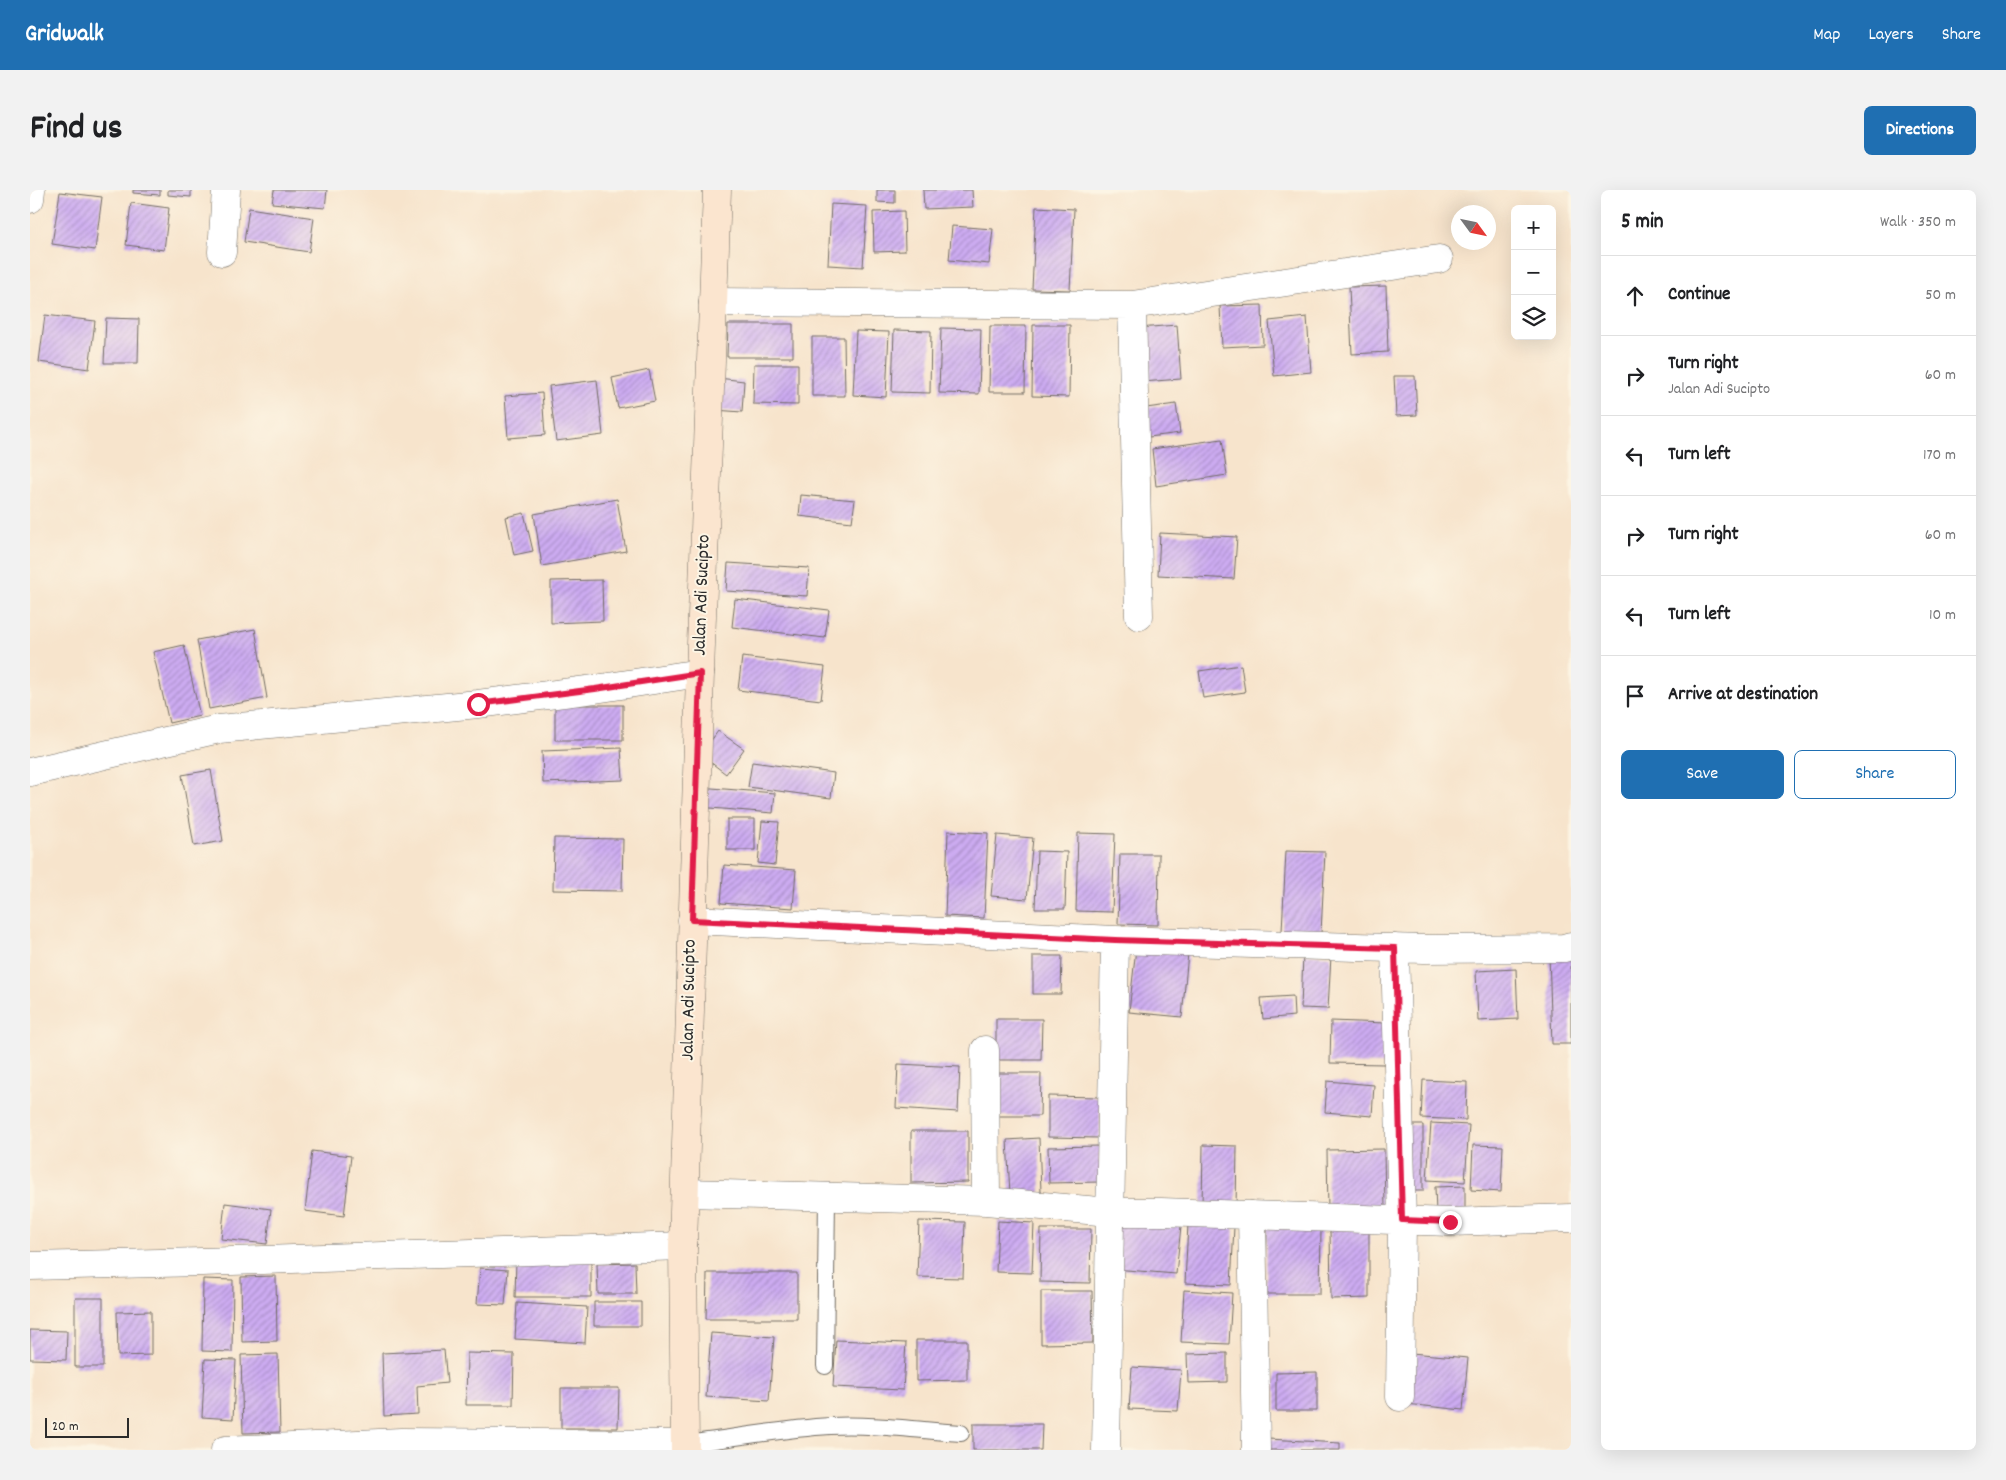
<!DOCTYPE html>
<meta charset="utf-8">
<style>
:root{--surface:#fff;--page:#f2f2f2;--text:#202124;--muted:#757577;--line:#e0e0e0;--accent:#1f6fb2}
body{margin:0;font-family:Dekko,sans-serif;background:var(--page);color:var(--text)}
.controls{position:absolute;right:15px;top:15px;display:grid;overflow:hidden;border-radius:8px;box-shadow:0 5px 20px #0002}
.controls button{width:45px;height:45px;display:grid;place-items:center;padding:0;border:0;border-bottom:1px solid var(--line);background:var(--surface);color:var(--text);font:25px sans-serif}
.compass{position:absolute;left:1421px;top:15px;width:45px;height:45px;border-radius:50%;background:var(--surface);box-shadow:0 5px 20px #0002;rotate:123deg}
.scale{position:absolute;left:15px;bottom:12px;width:84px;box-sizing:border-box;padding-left:5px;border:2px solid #2b2b2b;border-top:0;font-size:14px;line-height:18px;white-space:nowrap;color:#2b2b2b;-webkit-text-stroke:4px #fcf5e5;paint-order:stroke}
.stop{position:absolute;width:15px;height:15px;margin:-11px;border:4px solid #e11d48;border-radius:50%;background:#fff}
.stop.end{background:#e11d48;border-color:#fff;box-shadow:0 1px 5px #0008}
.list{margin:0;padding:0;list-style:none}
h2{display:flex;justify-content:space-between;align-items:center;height:65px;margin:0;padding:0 20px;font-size:21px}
h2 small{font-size:16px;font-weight:400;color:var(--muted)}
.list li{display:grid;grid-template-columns:32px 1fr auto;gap:15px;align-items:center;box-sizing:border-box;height:80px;padding:0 20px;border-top:1px solid var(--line)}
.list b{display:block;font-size:19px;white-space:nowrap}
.list p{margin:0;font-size:16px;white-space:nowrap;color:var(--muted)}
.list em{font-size:16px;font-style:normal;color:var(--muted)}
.actions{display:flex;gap:10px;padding:15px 20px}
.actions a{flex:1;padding:11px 0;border:1px solid var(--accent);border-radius:8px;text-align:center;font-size:18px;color:var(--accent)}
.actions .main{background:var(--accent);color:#fff}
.icon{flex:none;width:28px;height:28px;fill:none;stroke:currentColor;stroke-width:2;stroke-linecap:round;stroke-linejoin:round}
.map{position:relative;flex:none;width:1541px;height:1260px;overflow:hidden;border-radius:8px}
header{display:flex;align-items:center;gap:30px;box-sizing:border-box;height:70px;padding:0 25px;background:var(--accent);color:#fff}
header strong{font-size:24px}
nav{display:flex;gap:28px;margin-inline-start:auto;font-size:18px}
.intro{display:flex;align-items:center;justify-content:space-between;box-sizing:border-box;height:120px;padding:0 30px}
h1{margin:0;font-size:35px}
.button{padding:12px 22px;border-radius:8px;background:var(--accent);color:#fff;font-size:18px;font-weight:700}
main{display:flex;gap:30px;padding:0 30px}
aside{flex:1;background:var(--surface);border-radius:8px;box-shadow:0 5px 20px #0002}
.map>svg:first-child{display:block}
.building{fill:url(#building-hatch)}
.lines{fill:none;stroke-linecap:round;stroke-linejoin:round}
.lane-casing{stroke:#726c63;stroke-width:18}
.street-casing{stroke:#726c63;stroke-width:29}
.secondary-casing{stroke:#726c63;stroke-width:29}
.lane{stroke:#fff;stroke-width:16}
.street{stroke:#fff;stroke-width:28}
.secondary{stroke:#fbe5cf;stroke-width:28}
.route{stroke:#e11d48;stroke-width:6}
.labels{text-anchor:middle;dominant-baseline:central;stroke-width:4;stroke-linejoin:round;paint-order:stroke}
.street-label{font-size:19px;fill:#2b2b2b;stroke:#fcf5e5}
</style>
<header>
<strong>Gridwalk</strong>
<nav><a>Map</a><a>Layers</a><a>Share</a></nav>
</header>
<div class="intro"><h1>Find us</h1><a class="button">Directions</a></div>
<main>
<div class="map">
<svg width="1541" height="1260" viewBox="0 0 1541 1260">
<defs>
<pattern id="building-hatch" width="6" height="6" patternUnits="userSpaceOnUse" patternTransform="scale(1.25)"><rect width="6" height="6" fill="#cdacf2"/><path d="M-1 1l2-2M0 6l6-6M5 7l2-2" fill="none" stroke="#a78cc4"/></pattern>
</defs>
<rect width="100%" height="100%" fill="#fcf5e5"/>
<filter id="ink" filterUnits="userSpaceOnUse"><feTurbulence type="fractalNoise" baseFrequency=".02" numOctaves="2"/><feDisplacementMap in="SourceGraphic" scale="10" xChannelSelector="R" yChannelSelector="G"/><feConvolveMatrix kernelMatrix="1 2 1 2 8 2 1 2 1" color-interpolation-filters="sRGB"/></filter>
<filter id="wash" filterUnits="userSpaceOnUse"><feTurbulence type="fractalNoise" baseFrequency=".0096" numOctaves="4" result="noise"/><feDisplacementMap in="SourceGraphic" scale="20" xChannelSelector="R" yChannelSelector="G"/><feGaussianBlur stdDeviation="1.12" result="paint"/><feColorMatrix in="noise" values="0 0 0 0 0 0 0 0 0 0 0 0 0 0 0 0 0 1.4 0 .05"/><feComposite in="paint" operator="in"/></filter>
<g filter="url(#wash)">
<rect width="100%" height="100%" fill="#f7e4cc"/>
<g id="blocks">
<path class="building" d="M103,0H130V5L103,3Z
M138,0H161V7L138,5Z
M244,0H297L295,18L242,13Z
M847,0H865V13L847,12Z
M893,0H942L943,17L894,19Z
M30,2L72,7L65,60L22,54Z
M101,13L139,18L134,60L96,55Z
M801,14L837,16L833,77L798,75Z
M1006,17L1044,19L1040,100L1002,99Z
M219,18L284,28L279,62L214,52Z
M874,21L875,61L844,62L843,22Z
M922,36L963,39L959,74L919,70Z
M1356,96L1358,162L1322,164L1319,97Z
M1232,115L1233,155L1192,157L1190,116Z
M15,125L65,131L59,179L9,172Z
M1277,127L1281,182L1244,186L1239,131Z
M76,128L109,129L108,173H74Z
M698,134H763V167H697Z
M1003,135H1040L1039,207L1002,206Z
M1147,135L1151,189L1112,192L1108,138Z
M960,136H996L995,202H959Z
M911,138L951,139L949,204L909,203Z
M864,140L901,141L900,203L862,202Z
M826,141L859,142L856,207L823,205Z
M782,147H814L815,206H782Z
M724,174H768V215L723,214Z
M619,180L625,211L588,218L582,188Z
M1364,186H1385L1387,225L1366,226Z
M688,188L714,191L712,222L685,220Z
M567,190L573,245L526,251L519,196Z
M512,203L515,245L478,248L475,206Z
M1146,214L1150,243L1119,247L1116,218Z
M1192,249L1197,285L1126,296L1122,259Z
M771,305L825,310L822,332L769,326Z
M587,309L596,361L512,376L504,324Z
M494,323L503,361L484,365L476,327Z
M1130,343L1207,347L1204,389L1128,385Z
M698,373L779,378L777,406L696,401Z
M572,390L573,431L521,433V391Z
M705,409L799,420L795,448L702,437Z
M225,439L237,508L179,519L167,450Z
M154,455L170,526L139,533L123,462Z
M712,467L795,477L791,510L708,500Z
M1211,475L1215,502L1173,508L1169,481Z
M525,515H593V550H525Z
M688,541L714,559L696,584L671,565Z
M591,558L593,590L513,593L512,561Z
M722,572L804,583L801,608L718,597Z
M181,580L193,651L164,656L152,585Z
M669,597L745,603L743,623L668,617Z
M697,629H725V660H697Z
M732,631L749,632L745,675L728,673Z
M918,641L958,643L954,728L915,726Z
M1048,643L1085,644L1082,722L1046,721Z
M967,645L1003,648L997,709L961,706Z
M524,648L593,649L592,701L523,700Z
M1007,661L1037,662L1035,719H1005Z
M1256,661L1295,662L1291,743L1252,741Z
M1090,664H1129L1128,735L1088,734Z
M694,675L766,680L763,718L691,713Z
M1106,758L1158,763L1152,827L1099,822Z
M1273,764L1301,766L1298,819L1271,818Z
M1519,765H1541V854H1522Z
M1003,766H1032L1031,804H1003Z
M1486,779L1488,829L1448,831L1446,781Z
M1263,806L1264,826L1233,829L1231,808Z
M966,829H1012L1011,870H966Z
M1301,831L1356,833L1355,874L1300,873Z
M868,874L930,877L928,922L866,918Z
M966,883H1011L1010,926H965Z
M1393,890L1437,892L1436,930L1391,928Z
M1297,891L1344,895L1342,926L1295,922Z
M1018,906L1070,907V948L1018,947Z
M1401,933L1439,935L1435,992L1397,990Z
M1375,935H1393V1001H1375Z
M881,941H938V992L881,993Z
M1009,948L1011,1002L980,1004L977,950Z
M1173,955L1207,956L1206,1018L1172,1017Z
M1443,955L1473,956L1471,1002L1441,1000Z
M1070,956V992L1019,993L1018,957Z
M1354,959L1355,1020L1298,1021L1297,960Z
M282,961L321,966L314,1026L275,1021Z
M1435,996V1022L1406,1023L1405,997Z
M195,1013L241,1019L237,1054L191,1049Z
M1089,1030L1151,1036L1146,1084L1084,1079Z
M889,1031L935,1032L933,1088L887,1087Z
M968,1031L1004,1033L1002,1083L966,1082Z
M1158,1034L1204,1037L1201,1095L1155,1093Z
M1237,1038L1291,1039L1290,1104H1236Z
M1339,1038V1108L1301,1109L1300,1039Z
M1011,1039H1061L1060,1093L1010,1092Z
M486,1070H561V1107H485Z
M605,1073L606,1104H568L567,1074Z
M450,1078L478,1080L475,1115L447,1114Z
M677,1083H767V1129H676Z
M246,1086L247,1151L212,1152L211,1087Z
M173,1089L203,1090L202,1162L172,1161Z
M1154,1100L1202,1103L1199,1154L1151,1152Z
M1011,1101H1062L1063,1153L1011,1154Z
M45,1108H73V1177H45Z
M564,1112H611V1136H564Z
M487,1113L557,1117L555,1153L485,1149Z
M121,1121V1165L88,1166L87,1122Z
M0,1140L37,1141L36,1170L0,1169Z
M681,1143L744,1147L739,1211L676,1207Z
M806,1150L876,1153L873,1200L803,1197Z
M886,1150H937V1190L886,1191Z
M414,1160L417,1193L387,1196L388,1224L354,1226L352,1163Z
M437,1163L484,1164L483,1215H436Z
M1197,1163V1192L1158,1193L1157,1164Z
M1381,1163L1438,1168L1433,1220L1376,1214Z
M248,1164L250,1242L213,1243L211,1165Z
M175,1169L206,1170L203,1229L172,1227Z
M1102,1177L1151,1180L1148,1221L1099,1219Z
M1287,1182V1221H1246V1183Z
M531,1198H589L588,1238H531Z
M943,1234H1012L1011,1260H943Z
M1238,1249L1310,1253V1260H1237Z"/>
</g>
</g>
<g filter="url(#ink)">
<use href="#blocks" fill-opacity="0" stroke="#726c63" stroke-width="1"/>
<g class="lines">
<g class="lane-casing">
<path id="lane" d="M795,1176L797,1007
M655,1254C704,1248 751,1239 800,1236C844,1234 888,1240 931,1243"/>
</g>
<g class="street-casing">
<path id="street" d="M0,9L1,0
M192,62L196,0
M683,112L1102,115L1109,426
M1102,115L1409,69
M0,582L189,539L448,514L565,499L670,483
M662,730L1085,750L1394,759L1534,758L1541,756
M1365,758L1372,1030L1370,1207
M955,860L956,1011
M656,1003L956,1011L1080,1022H1131L1420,1032L1541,1028
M1222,1025L1226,1260
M0,1076L172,1072L653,1056
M195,1260L371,1252L655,1254
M1076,1260L1085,750"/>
</g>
<g class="secondary-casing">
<path id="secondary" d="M655,1260L653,1056L670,483L687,0"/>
</g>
<use href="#lane" class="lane"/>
<use href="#street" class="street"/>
<use href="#secondary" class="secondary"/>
</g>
</g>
<g class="lines" filter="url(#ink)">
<path class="route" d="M448,514L565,499L670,483L662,730L1085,750L1365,758L1372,1030L1420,1032"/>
</g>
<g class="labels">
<g class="street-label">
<text transform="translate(673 405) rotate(-88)">Jalan Adi Sucipto</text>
<text transform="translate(660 810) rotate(-89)">Jalan Adi Sucipto</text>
</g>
</g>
</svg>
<div class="controls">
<button>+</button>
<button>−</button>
<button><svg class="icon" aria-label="layers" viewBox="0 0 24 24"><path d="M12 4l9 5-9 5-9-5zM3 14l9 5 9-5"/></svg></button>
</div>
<svg class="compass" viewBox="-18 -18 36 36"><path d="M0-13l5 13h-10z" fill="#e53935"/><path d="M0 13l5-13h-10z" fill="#757577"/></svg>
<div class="scale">20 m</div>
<div class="stop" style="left:448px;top:514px"></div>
<div class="stop end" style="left:1420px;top:1032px"></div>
</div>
<aside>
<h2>5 min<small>Walk · 350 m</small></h2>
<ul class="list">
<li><svg class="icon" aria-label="ahead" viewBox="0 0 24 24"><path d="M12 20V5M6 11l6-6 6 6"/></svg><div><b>Continue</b></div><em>50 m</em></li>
<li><svg class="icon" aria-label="right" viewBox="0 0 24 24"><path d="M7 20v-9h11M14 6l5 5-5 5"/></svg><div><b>Turn right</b><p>Jalan Adi Sucipto</p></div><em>60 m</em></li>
<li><svg class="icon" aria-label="left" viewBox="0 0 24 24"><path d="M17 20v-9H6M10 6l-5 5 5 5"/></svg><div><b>Turn left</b></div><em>170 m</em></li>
<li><svg class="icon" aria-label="right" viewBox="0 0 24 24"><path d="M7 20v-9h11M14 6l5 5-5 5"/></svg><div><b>Turn right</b></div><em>60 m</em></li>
<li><svg class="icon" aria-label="left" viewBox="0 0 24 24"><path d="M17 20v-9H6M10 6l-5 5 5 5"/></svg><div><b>Turn left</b></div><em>10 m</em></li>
<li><svg class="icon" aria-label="arrive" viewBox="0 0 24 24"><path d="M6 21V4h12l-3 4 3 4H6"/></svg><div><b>Arrive at destination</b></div></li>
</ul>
<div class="actions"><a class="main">Save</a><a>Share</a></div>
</aside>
</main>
